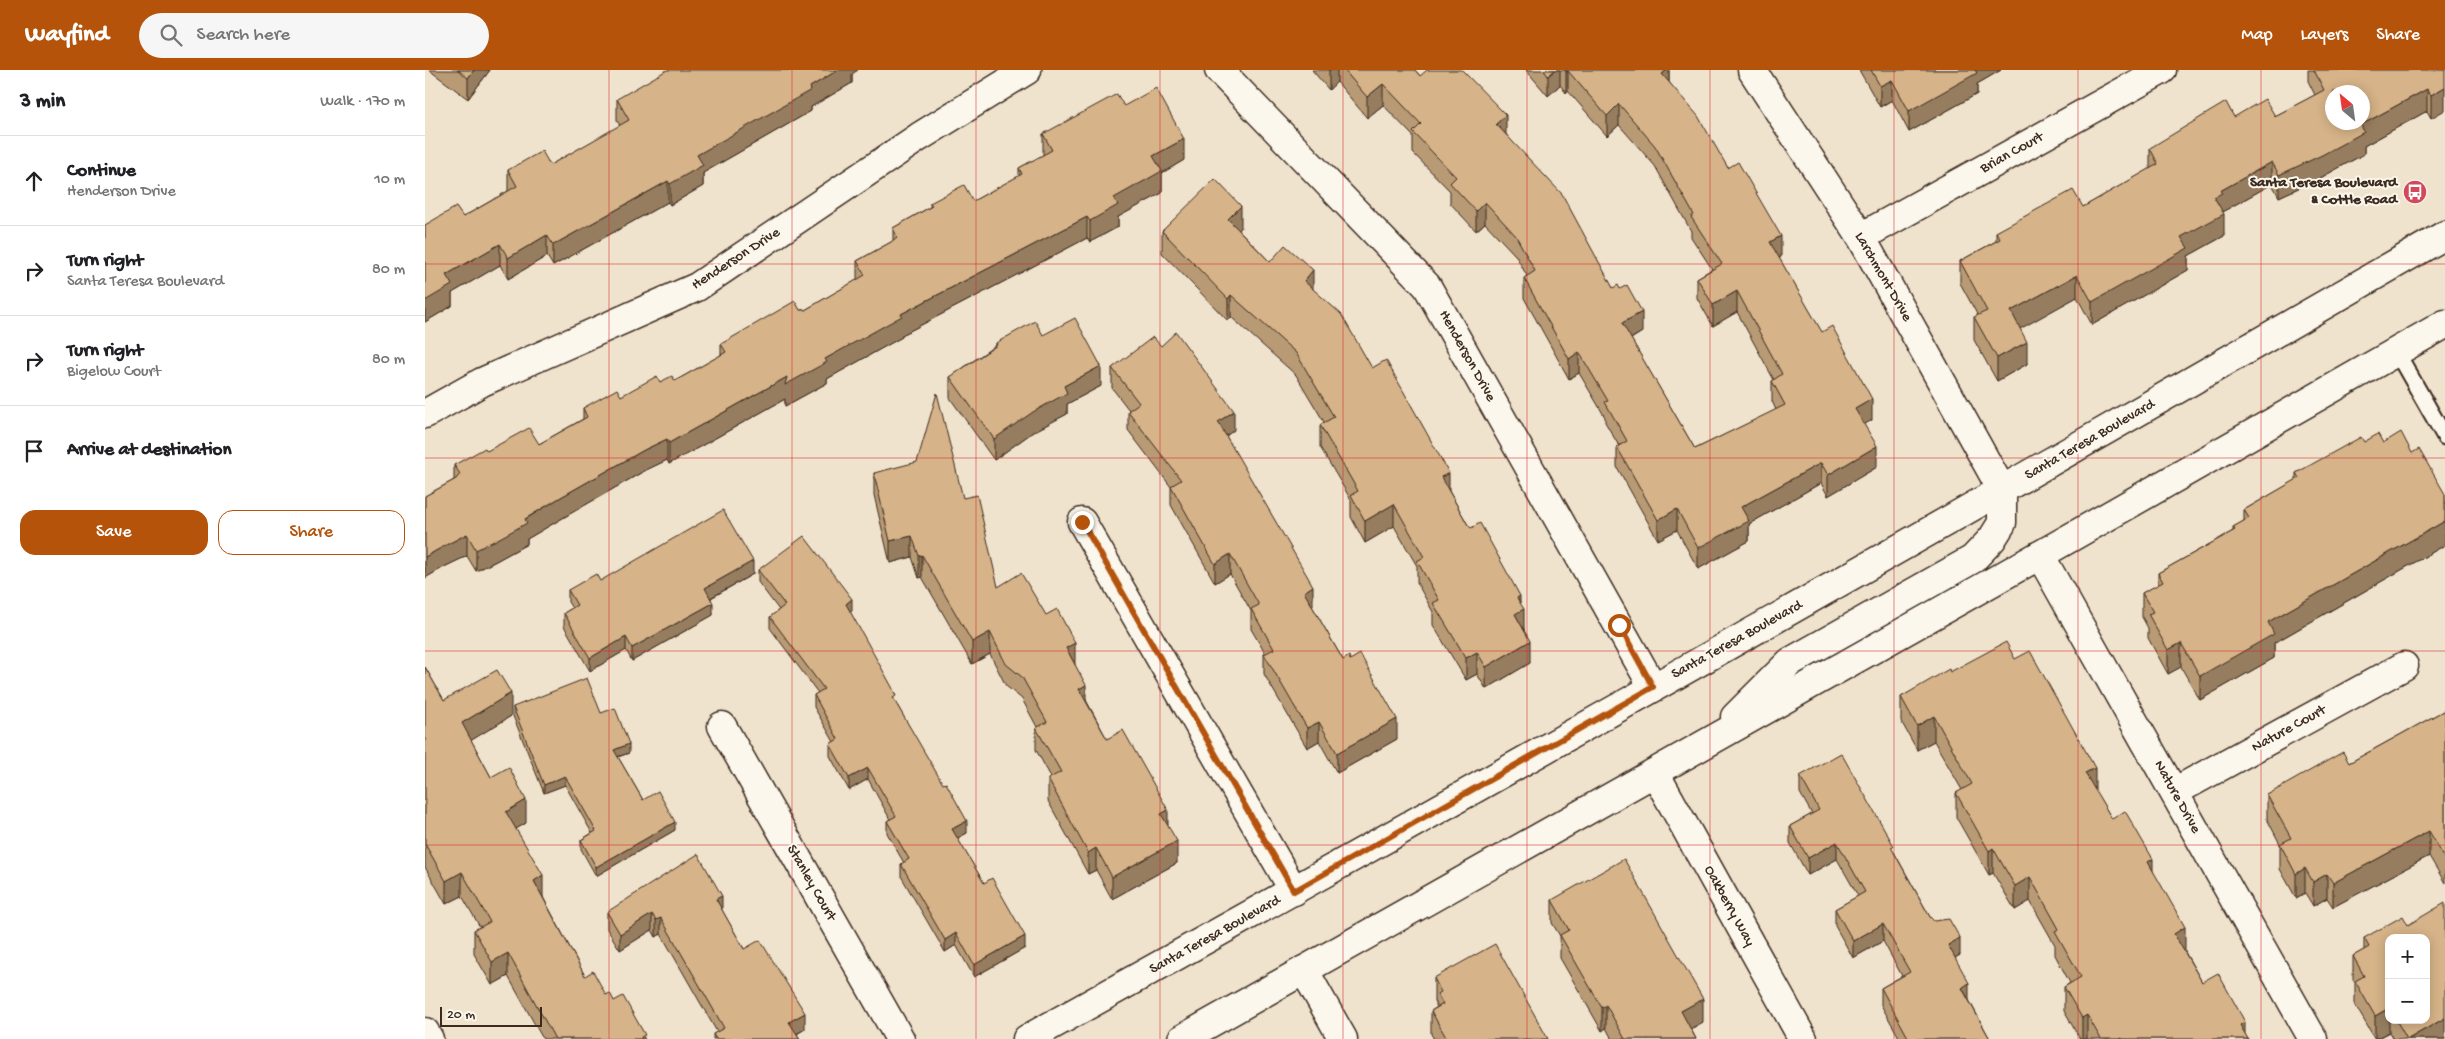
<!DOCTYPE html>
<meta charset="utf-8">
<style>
:root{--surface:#fff;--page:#f6f6f6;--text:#202124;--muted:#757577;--line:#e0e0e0;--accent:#b45309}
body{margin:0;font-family:"Gochi Hand",sans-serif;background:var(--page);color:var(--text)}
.controls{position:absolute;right:15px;bottom:15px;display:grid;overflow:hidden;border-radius:10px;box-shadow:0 2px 12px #0003}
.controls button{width:45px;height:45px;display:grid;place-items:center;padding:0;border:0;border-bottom:1px solid var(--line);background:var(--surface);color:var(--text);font:25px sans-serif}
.compass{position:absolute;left:1900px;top:15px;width:45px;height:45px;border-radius:50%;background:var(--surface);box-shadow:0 2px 12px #0003;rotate:331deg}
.scale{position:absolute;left:15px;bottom:12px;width:102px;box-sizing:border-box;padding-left:5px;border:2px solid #3b2a1e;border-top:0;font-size:14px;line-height:18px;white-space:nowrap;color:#3b2a1e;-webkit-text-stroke:4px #fbf7ec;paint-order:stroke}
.stop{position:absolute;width:15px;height:15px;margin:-11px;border:4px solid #b45309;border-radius:50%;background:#fff}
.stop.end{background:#b45309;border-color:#fff;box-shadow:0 1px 5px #0008}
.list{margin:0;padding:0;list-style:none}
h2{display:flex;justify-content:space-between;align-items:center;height:65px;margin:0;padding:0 20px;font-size:21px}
h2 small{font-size:16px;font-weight:400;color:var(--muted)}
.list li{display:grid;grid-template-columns:32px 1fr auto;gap:15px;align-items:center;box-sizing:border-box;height:90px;padding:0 20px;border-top:1px solid var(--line)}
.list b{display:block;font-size:19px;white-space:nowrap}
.list p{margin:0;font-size:16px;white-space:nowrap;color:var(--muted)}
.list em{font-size:16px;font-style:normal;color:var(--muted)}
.actions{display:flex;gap:10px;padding:15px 20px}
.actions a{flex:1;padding:11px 0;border:1px solid var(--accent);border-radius:15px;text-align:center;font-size:18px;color:var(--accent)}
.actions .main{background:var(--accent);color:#fff}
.icon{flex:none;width:28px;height:28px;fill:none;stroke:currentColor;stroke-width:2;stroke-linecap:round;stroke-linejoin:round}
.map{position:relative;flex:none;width:2020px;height:969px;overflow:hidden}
header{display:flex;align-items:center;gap:30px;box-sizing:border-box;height:70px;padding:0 25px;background:var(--accent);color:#fff}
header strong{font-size:24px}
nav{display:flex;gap:28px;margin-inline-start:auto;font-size:18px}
.search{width:350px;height:45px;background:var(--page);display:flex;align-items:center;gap:12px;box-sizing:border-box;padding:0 18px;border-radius:28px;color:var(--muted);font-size:19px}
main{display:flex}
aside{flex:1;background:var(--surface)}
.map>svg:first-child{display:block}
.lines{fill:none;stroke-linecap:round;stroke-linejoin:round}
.lane-casing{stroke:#3b2a1e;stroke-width:19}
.street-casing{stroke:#3b2a1e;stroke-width:31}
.secondary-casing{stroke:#3b2a1e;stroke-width:31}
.lane{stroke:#fbf7ec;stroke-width:15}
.street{stroke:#fbf7ec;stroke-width:28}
.secondary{stroke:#fbf7ec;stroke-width:28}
.wall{fill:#b89a75;stroke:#3b2a1e;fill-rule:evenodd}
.shaded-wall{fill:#967d5f;stroke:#3b2a1e}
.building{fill:#d6b388;stroke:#3b2a1e;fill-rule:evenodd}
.route{stroke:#b45309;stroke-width:6}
.grid{fill:none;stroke:#d62828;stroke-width:1;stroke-opacity:0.55}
.labels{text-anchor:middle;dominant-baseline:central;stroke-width:4;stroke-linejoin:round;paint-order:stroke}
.street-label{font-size:15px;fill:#3b2a1e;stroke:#fbf7ec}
.poi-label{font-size:15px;font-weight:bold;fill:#3b2a1e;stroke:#fbf7ec;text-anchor:end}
</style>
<header>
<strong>Wayfind</strong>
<div class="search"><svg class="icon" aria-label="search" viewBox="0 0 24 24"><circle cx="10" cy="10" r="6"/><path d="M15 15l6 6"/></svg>Search here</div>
<nav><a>Map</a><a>Layers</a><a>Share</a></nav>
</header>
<main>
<aside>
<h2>3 min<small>Walk · 170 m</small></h2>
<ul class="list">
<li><svg class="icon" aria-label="ahead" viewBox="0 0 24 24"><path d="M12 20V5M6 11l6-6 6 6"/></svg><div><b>Continue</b><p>Henderson Drive</p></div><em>10 m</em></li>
<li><svg class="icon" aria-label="right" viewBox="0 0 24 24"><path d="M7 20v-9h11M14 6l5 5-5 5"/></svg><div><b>Turn right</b><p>Santa Teresa Boulevard</p></div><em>80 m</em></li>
<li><svg class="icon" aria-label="right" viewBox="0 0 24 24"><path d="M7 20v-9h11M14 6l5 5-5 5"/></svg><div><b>Turn right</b><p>Bigelow Court</p></div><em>80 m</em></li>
<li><svg class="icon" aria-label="arrive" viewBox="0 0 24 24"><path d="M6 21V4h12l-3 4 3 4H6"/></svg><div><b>Arrive at destination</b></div></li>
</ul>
<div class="actions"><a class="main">Save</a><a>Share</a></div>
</aside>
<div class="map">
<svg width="2020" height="969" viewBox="0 0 2020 969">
<rect width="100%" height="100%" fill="#f0e3ce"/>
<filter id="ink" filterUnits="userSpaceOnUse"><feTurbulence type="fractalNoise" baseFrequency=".02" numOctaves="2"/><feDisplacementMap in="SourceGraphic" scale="10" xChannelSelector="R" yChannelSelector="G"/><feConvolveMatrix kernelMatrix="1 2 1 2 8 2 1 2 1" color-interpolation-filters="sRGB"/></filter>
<g filter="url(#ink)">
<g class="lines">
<g class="lane-casing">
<path id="lane" d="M1971,281L2020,367"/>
</g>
<g class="street-casing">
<path id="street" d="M794,0L1002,216L1228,617
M1327,0L1436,167L1577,420
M1436,167L1737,0
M0,344L57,312L272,217L494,67L602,0
M657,452L869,821
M1615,485L1888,969
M297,656L475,969
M1230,703L1378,969
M1749,722L1979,596
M879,900L918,969
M0,962L4,969"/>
</g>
<g class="secondary-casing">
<path id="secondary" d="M1310,647L1365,592L1548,489L1567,469L1577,453V420
M602,969C1077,705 1550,437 2020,165
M757,969L1615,485L2020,254"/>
</g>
<use href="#lane" class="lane"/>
<use href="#street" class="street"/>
<use href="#secondary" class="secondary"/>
</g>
<path class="wall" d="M4,0H65L43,29Z
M887,0H990L995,6L1081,64L1188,218L1217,262L1206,269L1270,379L1351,340L1347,331V311L1349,310L1312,242L1288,256L1272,228V208L1287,199L1266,167V161L1230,96L1194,55L1182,66L1143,21L1141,23L1135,15L1123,26L1101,0H1244V12L1303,98L1356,187L1354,188L1447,350L1439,354L1452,397L1403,426L1396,413L1324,454V471L1273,499L1252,460L1233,470L1192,397V377L1194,376L1180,352V347L1154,303L1144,309L1099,228V208L1102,206L1091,186L1060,153L1051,161L1025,133V121L988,83V66L958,35L942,48L912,12L904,20Z
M1434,0H1576L1552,14V24L1484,62L1467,30L1455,37Z
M1883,0H2020L2006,48L2002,41L1939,76V84L1897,107L1854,127L1847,114L1797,142L1799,166L1763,186V200L1667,255L1652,227L1595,258L1602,294L1572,311L1549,270V247L1553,246L1535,213V191L1571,171V162L1658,137L1725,99V78L1809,47L1850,46L1890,25L1883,11Z
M427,4V13L386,37V41L278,103V116L245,135L243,132L128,196L122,186L83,209L75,195L27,223V236L0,252V155L38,147L83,121V100L125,95L195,56L192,50V29Z
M699,36L759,90L737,103V123L693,147V157L665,172L662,168L477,265V267L402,309V313L360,336V329L244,394L242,390L219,401L136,449L102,469V474L71,491L51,501L42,486L21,496L0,508V426L29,410V395L62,381L114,374L158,349V338L196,326L235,312L250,311L296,285V274L375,240H380L432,210V191L466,172L468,171V158L505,137V133L548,131L594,106V98L618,85V64Z
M816,158L814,160L845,192L888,219L947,298L1024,421L1043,455L1095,533L1099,560L1105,593L1061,619L1052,604L1041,610L1008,555V542L992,513V496L969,456L940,473L926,447V430L895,377V355L899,352L871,305L806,247L803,251L737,183V161Z
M618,265L676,316L642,334V344L608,362L569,390L525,328V307L571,275V273Z
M736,276L809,360L801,366L888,535L887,536L918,590L972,669L912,703L894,671L882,678L839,604V584L840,583L826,559V541L805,504L790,513L746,435V417L703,360V341L704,340L687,318V298Z
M1939,372L1958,373L1987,383L2020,424V475L1849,573V588L1775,630L1756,597L1743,604L1723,568V558L1717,547V523L1733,515V503L1808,461V457L1819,451V440L1871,410V403Z
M449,403L538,428L573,517L650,595L661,630L682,669L743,757L752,793L687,829L671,800L663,804L623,731V709L626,707L611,680V658L612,657L597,629L581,616L565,584L547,594L497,507L494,508L487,487L465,493L449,425Z
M333,500L427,541L425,542L471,633L542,763L532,768L559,813L600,878L549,907L531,875L520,882L476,806V794L479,793L462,763V751L465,749L443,709L424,720L405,686V674L409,672L389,637V625L393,623L345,558V547L354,540L333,512Z
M328,504L286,528L288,545L207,591L201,580L165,601L139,556V543L147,538L143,532V520L175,511Z
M1590,589L1687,749L1728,801L1760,882L1777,912L1820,965L1823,969H1655L1639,941V917L1645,913L1630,885V875L1605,831L1590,840L1568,803L1564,805L1531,747V723L1537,720L1509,671L1492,680L1476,651V627L1525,602Z
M0,597L19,630L86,646L46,670L66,707L101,753L91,759L118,827L160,906L189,931L220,969H118L83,906L67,915L49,884V860L55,857L37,826L21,834L0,797Z
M88,637L176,643L204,683L193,687L218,730L250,760L171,806L156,779V770L167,763L140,715L119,723L88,646Z
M2020,640V813L2004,786L1908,837L1902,828L1888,836L1880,823L1871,828L1855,799V774L1842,749V725L1924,693Z
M1375,706L1469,782L1505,847L1535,885L1530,888L1544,930L1565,969H1475L1456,935V918L1477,906L1458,871L1428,888L1410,856V839L1433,826L1412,789L1383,805L1365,773V756L1387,744L1375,723Z
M1127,830L1278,952L1266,959L1271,969H1187L1181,958L1177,961L1135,888V866L1127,853Z
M297,840L319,879L380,959L372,964L375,969H288V964L292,962L236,864L231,867L227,860L195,880L182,859V842Z
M1983,855L2020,969H1968L1964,962L1951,969H1950L1930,935V913L1928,910V886L1939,880V868ZM1964,868L2001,950H1964Z
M1009,908L1123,969H1009L1006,964V941L1012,937L1009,931Z"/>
<path class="shaded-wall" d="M49,0H65L43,29V8Z
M413,0H433L427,4V13L386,37V41L278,103V116L245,135V114L272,85Z
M904,0H912V12L904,20Z
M1130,0H1135V15L1123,26V6Z
M1242,0H1244V19L1237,4Z
M1547,0H1576L1552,14V24L1484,62V41Z
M1143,1V21L1141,23V2Z
M1467,10V30L1455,37V16Z
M958,14V35L942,48V27Z
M2020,17V40L2006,48V25Z
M2002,19V41L1939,76V84L1897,107L1854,127V105L1936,55Z
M1194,34V55L1182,66V46Z
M1081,45V65L1071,54Z
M759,69V90L737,103V123L693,147V157L665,172V151L689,128L728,86Z
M1847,92V114L1797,142L1799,144V166L1763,186V200L1667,255V232L1756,167L1795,121Z
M243,111V132L128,196V175Z
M1060,132V153L1051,161V141Z
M816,136V158L803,171V149Z
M662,147V168L477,265V267L402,309V313L360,336V329L244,394V373L362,307L400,289L476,244Z
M122,165V186L83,209V188Z
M1356,166V187L1345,192V172Z
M75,174V195L27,223V236L0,252V231L21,205Z
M888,200V222L879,211Z
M1652,205V227L1586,264V241Z
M1312,221V242L1288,256V235Z
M806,225V247L803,251V229Z
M1217,242V262L1197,274V253Z
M1602,272V294L1572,311V288Z
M1154,282V303L1144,309V289Z
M676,296V316L642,334V344L608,362L569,390V369L639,316Z
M1447,329V350L1430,360V339Z
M809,341V360L793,372V352Z
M242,369V390L219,401L136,449L102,469V474L71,491L51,501V480L136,427L219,380Z
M1452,376V397L1403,426V405Z
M1396,393V413L1324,454V471L1273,499V478L1316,437Z
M1024,403V425L1016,407Z
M969,434V456L940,473V451Z
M1252,439V460L1233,470V450Z
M2020,451V475L1849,573V588L1775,630V606L1843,552Z
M42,464V486L21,496L0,508V487L21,475Z
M487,466V487L465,493V471Z
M805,484V504L790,513V494Z
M497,485V507L494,508V486Z
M328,491V504L280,531V518Z
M888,516V535L879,542V522Z
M1095,526V541L1099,539V561L1090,544L1092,528Z
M427,529V541L421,546V534Z
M288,533V545L207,591V578Z
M565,562V584L547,594V572Z
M201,567V580L165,601V588Z
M1105,571V593L1061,619V597Z
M650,573V595L641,578Z
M1756,573V597L1743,604V580Z
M1052,582V604L1041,610V588Z
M661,615V637L654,619Z
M86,623V646L37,676V653Z
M1509,646V671L1492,680V656Z
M972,649V669L912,703V683Z
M894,652V671L882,678V658Z
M204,674V683L189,688V680Z
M443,698V709L424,720V708Z
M1670,698V722L1660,703Z
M140,706V715L119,723V715Z
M101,730V753L81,765V742Z
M743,740V762L736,744Z
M542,751V763L527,771V759Z
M250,752V760L171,806V797Z
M2004,761V786L1908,837V813Z
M752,771V793L687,829V807Z
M1412,772V789L1383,805V788Z
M671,778V800L663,804V783Z
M1568,778V803L1564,805V781Z
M1728,789V813L1723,792Z
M1880,798V823L1871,828V804Z
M37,802V826L21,834V811Z
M1902,804V828L1888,836V812Z
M118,805V828L109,811Z
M1605,807V831L1590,840V816Z
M297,826V842L291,829Z
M227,844V860L195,880V864Z
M236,848V864L231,867V850Z
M1458,854V871L1428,888V871Z
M1760,857V882L1749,888V864Z
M531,863V875L520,882V870Z
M600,866V878L549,907V895Z
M1535,868V885L1523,892V875Z
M83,883V906L67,915V892Z
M1544,913V930L1537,918Z
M1278,929V952L1256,964V941Z
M1181,935V958L1177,961V938Z
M1964,938V962L1950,969V946Z
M380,943V959L364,968V952Z
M1662,945V969H1657V948Z
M2020,948V969H1983Z
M1820,952V969L1815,955Z"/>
<path class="building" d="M33,0H49L43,8Z
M242,0H413L385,17L386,20L272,85L278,95L245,114L243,111L128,175L122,165L83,188L75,174L21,205L27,215L0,231V155L31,137L38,147L92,116L83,100L117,81L125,95L204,50L192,29Z
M919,0H990L995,6L1002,0H1037L1081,45L1071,54L1137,124L1188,218L1193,215L1195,219L1202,215L1217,242L1197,253L1270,379L1360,335L1347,311L1357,304L1312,221L1288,235L1272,208L1297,194L1266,147L1269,145L1230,76L1194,34L1182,46L1143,1L1141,2L1140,0H1242L1237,4L1273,46L1303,98L1313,92L1356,166L1345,172L1397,262L1407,256L1447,329L1430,339L1452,376L1403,405L1396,393L1316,437L1324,451L1273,478L1252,439L1233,450L1192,377L1202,371L1180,332L1183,331L1154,282L1144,289L1099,208L1110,201L1091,166L1060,132L1051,141L1025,113L1031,107L988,62L996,54L958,14L942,27Z
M1119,0H1130L1123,6Z
M1446,0H1550L1552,3L1484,41L1467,10L1455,16Z
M1889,0H2020V17L2006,25L2002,19L1936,55L1939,62L1897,85L1854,105L1847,92L1795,121L1797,123L1789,127L1799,144L1756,167L1763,178L1667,232L1652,205L1586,241L1602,272L1572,288L1549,247L1562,241L1535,191L1575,169L1571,162L1648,120L1658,137L1733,94L1725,78L1801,32L1809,47L1840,29L1850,46L1899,20ZM1908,22H1938V52H1908Z
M731,18L759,69L728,86L737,101L689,128L693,135L665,151L662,147L476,244L477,246L400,289L402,292L360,315L362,307L244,373L242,369L219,380L136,427L100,449L102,453L71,470L51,480L42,464L21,475L0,487V426L31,409L35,404L29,395L60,378L62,381L104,358L114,374L162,347L158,338L192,319L196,326L232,306L235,312L247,306L250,311L301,282L296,274L370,231L375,240H380L440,205L432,191L466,172L472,167L468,158L507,136L505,133L539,115L548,131L597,104L594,98L627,80L618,64L692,24L699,36Z
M790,109L816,136L803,149L845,192L860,175L888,200L879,211L916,244L947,298L961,290L1024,403L1016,407L1043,455L1046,458L1055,453L1095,526L1092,528L1099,539L1090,544L1105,571L1061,597L1052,582L1041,588L1008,533L1014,530L992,491L999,487L969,434L940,451L926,425L933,421L895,355L909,347L871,283L806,225L803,229L737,161Z
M650,248L676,296L639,316L642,323L608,342L569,369L525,307L572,275L571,273L610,251L618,265Z
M751,262L809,341L793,352L888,516L879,522L918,590L924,586L925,590L935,584L972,649L912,683L894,652L882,658L839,584L849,579L826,539L834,535L805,484L790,494L746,416L756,410L703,341L714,333L687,298L728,267L736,276Z
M512,323L538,428L552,425L573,517L596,503L621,545L632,539L650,573L641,578L661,615L654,619L682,669L698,660L743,740L736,744L752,771L687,807L671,778L663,783L623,709L636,702L611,658L622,652L597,607L581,594L565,562L547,572L497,485L494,486L487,466L465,471L449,403L492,392Z
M1976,362L1987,383L1994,379L2020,424V451L1843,552L1849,564L1775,606L1756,573L1743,580L1723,544L1728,542L1717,523L1738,512L1733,503L1810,460L1808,457L1824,448L1819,440L1874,408L1871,403L1936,367L1939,372L1953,364L1958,373Z
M298,440L328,491L280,518L288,533L207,578L201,567L165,588L139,543L152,535L143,520L171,504L175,511Z
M379,466L427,529L421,534L467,617L471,626L468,628L518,714L521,713L542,751L527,759L559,813L567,808L600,866L549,895L531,863L520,870L476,794L484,789L462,751L471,746L443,698L424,708L405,674L413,669L389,625L399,619L345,547L360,535L333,500Z
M1581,572L1590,589L1605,581L1670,698L1660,703L1687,749L1700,741L1728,789L1723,792L1760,857L1749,864L1777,912L1793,903L1820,952L1815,955L1823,969H1697V968L1695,969H1676L1662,945L1657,948L1639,917L1656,907L1630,861L1634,859L1605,807L1590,816L1568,778L1564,781L1531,723L1547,714L1509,646L1492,656L1476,627L1524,599L1525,602Z
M0,597L19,630L72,600L86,623L37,653L66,707L84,697L101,730L81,742L118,805L109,811L160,906L168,901L181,925L185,923L189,931L198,926L220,965L216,967L217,969H130L83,883L67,892L49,860L65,852L37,802L21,811L0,774Z
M162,608L176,643L190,638L204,674L189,680L218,730L233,721L250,752L171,797L156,770L171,761L140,706L119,715L88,637Z
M2020,640V789L2004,761L1908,813L1902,804L1888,812L1880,798L1871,804L1855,774L1866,768L1842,725L1918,682L1924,693Z
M1416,683L1469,776L1466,777L1505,847L1509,851L1524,849L1535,868L1523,875L1544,913L1537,918L1565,969H1484L1456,918L1485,902L1458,854L1428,871L1410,839L1440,822L1412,772L1383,788L1365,756L1394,740L1375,706Z
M273,784L297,826L291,829L319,879L335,870L380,943L364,952L375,969H291L288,964L299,958L236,848L231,850L227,844L195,864L182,842Z
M1199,789L1278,929L1256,941L1271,969H1200L1181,935L1177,938L1135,865L1144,860L1127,830Z
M2020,833V948L1983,969H1982L1971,950H2001V868H1964V938L1950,946L1930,911L1939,906L1928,886L1944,877L1939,868L1978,846L1983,855Z
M1070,874L1123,969H1022L1006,941L1018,934L1012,924L1016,922L1009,908Z"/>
</g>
<g class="lines" filter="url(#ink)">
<path class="route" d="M657,452L869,821L1228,617L1194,555"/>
</g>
<path class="grid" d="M184,0V969M367,0V969M551,0V969M735,0V969M918,0V969M1102,0V969M1285,0V969M1469,0V969M1653,0V969M1836,0V969M0,194H2020M0,388H2020M0,581H2020M0,775H2020"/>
<defs>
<g id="bus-disc" transform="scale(1.25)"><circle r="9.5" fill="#d1495b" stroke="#fbf7ec"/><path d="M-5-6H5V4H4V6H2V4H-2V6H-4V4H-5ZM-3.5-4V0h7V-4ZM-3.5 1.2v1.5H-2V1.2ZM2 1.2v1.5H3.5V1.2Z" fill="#fff"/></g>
</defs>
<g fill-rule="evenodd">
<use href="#bus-disc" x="1990" y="122"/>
</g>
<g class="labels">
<g class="street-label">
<text transform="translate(1587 83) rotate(-29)">Brian Court</text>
<text transform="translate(311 189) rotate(-33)">Henderson Drive</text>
<text transform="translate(1458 207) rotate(60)">Larchmont Drive</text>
<text transform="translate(1042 286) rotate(61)">Henderson Drive</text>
<text transform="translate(1665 370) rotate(-30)">Santa Teresa Boulevard</text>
<text transform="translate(1312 570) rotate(-29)">Santa Teresa Boulevard</text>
<text transform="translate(1864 659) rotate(-29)">Nature Court</text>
<text transform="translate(1752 727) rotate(61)">Nature Drive</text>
<text transform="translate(386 813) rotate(60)">Stanley Court</text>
<text transform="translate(1304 836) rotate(61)">Oakberry Way</text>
<text transform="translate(790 865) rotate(-29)">Santa Teresa Boulevard</text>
</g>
<g class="poi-label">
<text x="1972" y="113">Santa Teresa Boulevard<tspan x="1972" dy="17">&amp; Cottle Road</tspan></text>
</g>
</g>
</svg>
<div class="controls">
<button>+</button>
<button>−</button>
</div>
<svg class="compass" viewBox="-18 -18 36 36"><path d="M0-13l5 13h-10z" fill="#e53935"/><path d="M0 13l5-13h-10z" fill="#757577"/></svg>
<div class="scale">20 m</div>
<div class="stop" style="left:1194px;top:555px"></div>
<div class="stop end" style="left:657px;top:452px"></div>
</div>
</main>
